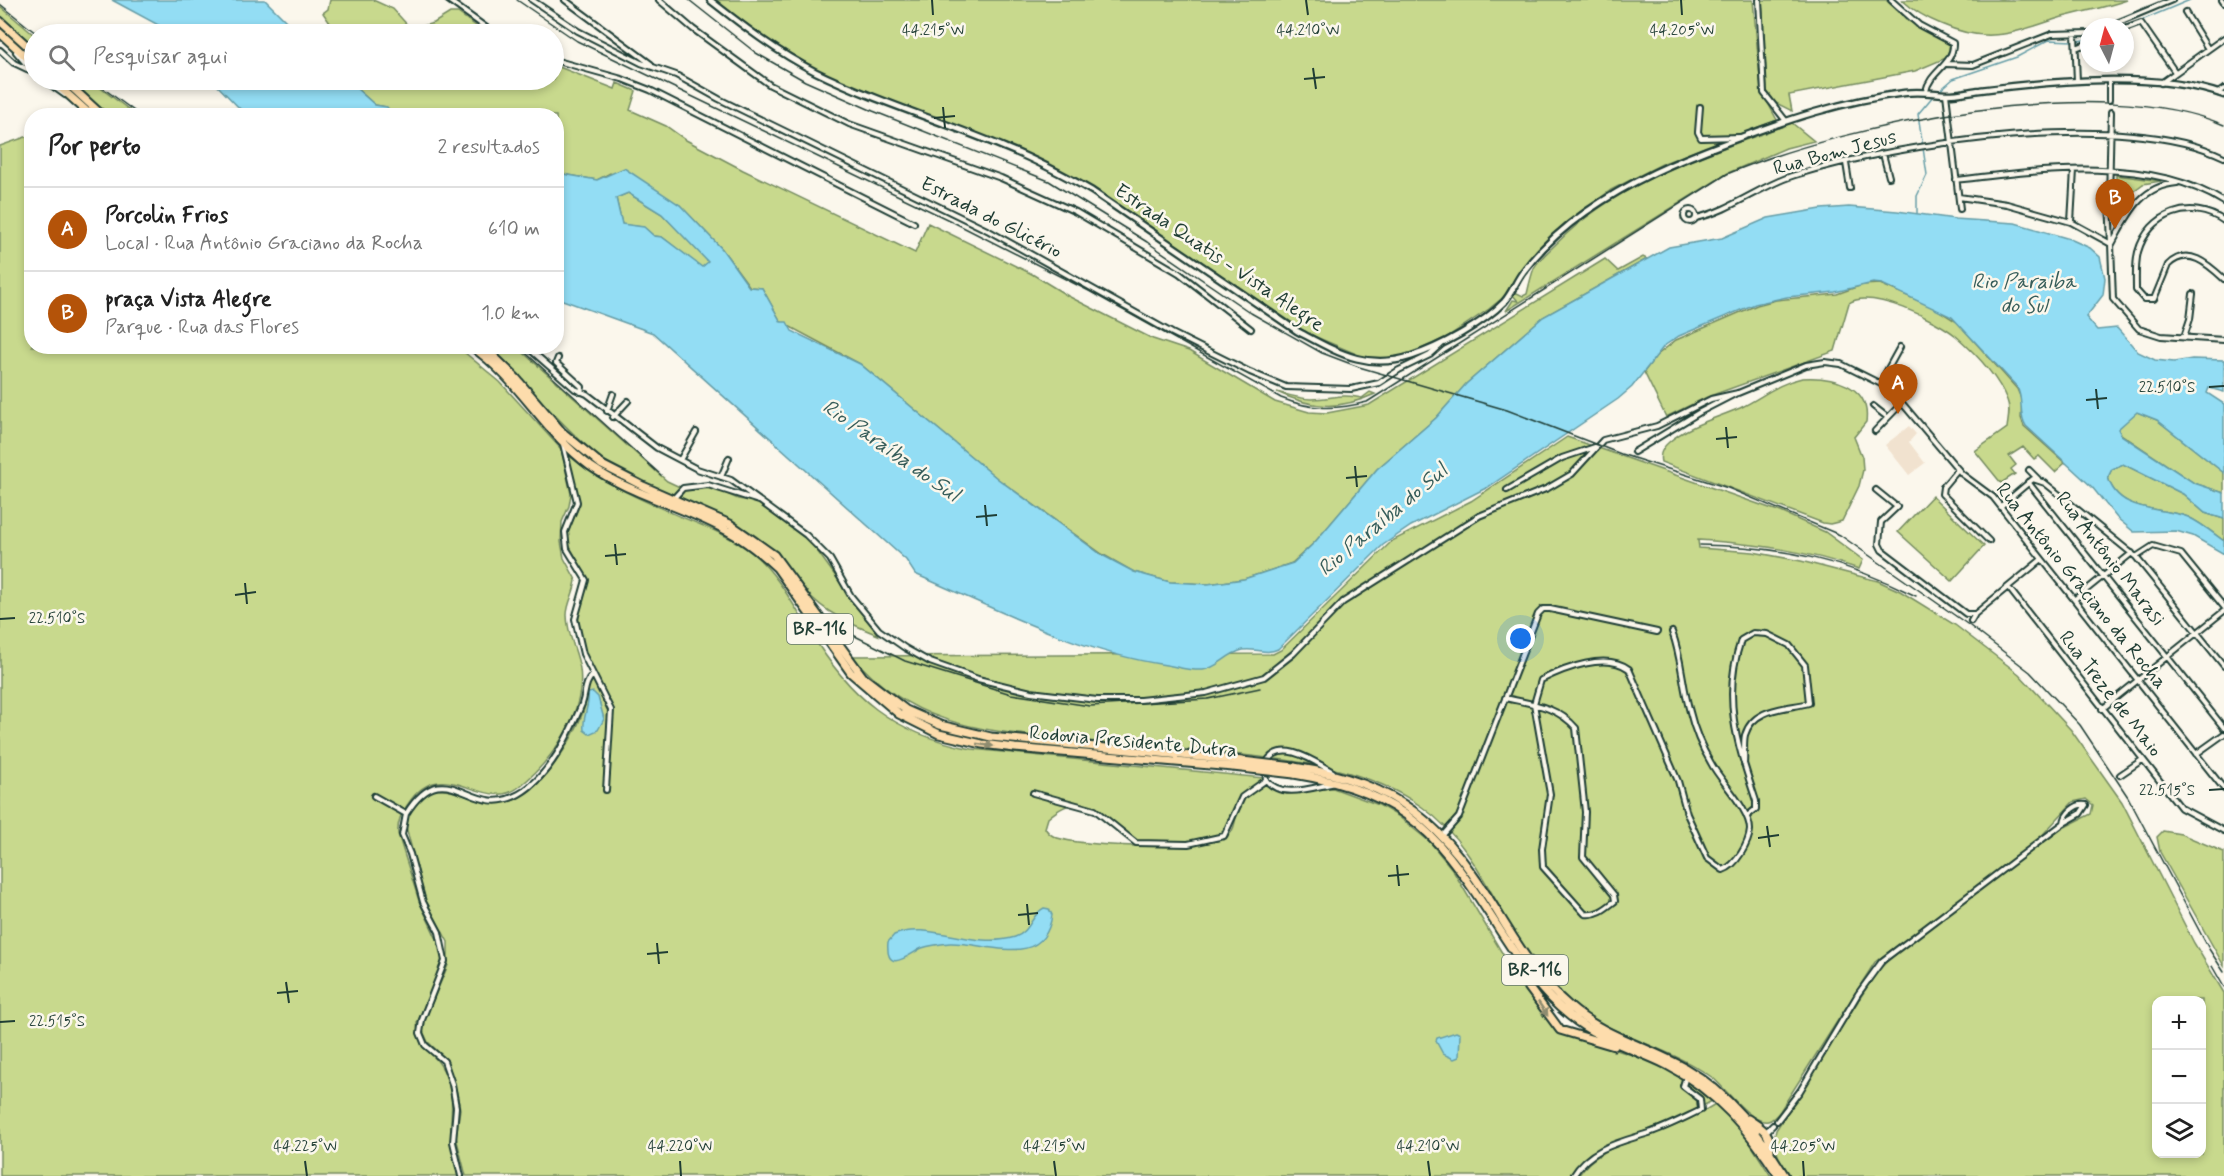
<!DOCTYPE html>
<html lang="pt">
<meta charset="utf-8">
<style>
:root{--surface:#fff;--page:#f2f2f2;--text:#222;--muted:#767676;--line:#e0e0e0;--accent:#b45309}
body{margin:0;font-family:Mynerve,sans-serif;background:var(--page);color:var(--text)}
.controls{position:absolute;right:18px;bottom:18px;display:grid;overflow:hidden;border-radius:12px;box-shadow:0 3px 9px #0003}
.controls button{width:54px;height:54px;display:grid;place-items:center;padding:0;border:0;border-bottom:2px solid var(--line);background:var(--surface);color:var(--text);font:30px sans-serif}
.compass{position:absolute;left:2080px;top:18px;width:54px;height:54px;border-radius:50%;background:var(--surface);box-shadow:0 3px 9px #0003;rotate:354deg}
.you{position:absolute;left:1521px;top:639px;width:21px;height:21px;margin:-15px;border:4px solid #fff;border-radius:50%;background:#1a73e8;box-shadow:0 0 0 9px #1a73e833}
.badge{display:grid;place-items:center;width:39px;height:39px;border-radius:50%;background:var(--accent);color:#fff;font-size:20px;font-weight:700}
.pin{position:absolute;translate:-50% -50px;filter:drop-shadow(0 2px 3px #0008)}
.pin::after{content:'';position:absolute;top:32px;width:21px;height:18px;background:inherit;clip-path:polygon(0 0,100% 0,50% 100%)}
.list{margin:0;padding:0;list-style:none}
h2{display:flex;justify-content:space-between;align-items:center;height:78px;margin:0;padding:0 24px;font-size:26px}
h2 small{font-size:20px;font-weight:400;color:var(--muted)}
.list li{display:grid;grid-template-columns:39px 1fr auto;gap:18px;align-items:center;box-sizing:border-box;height:84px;padding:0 24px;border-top:2px solid var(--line)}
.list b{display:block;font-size:22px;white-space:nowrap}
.list p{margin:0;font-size:20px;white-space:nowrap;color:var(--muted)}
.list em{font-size:20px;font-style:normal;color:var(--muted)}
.icon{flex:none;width:33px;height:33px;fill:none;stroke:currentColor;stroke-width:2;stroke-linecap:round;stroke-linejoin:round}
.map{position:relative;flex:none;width:2224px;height:1176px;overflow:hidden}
.search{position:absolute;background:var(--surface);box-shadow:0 3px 9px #0003;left:24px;top:24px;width:540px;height:66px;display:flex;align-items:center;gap:15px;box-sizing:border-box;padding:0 21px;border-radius:33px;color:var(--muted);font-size:22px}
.panel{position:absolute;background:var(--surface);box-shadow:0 3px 9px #0003;left:24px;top:108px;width:540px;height:246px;border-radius:24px}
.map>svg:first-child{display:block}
.built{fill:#f1e2cf}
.green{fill:#c8d98d;stroke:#748b60;stroke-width:1.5;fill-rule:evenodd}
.water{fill:#93ddf4;stroke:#659da7;stroke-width:1.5;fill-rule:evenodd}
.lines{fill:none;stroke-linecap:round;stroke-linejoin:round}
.stream{stroke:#659da7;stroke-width:1.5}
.minor-casing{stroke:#1f3d34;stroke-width:8}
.tertiary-casing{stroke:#1f3d34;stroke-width:9}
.motorway-casing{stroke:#1f3d34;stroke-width:11}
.minor{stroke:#fbf7ec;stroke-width:4}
.tertiary{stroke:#fbf7ec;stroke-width:4.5}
.motorway{stroke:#fddcac;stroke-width:7}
.rail{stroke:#1f3d34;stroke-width:1.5}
.motorway-bridge-casing{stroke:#1f3d34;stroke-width:11;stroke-linecap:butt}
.motorway-bridge{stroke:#fddcac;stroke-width:7}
.oneway{fill:#8e8c70}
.ticks{fill:none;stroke:#1f3d34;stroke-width:2}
.labels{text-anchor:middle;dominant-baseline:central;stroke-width:5;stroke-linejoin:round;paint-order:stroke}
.shield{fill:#fbf7ec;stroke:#61756b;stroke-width:1.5}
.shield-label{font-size:18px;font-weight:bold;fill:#1f3d34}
.street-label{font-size:20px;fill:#1f3d34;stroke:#fbf7ec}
.water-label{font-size:21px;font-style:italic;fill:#365d5a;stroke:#fbf7ec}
.ticks-label{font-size:15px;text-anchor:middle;fill:#1f3d34;stroke:#fbf7ec;stroke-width:5;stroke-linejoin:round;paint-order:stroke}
</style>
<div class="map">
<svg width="2224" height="1176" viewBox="0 0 2224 1176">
<rect width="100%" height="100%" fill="#fbf7ec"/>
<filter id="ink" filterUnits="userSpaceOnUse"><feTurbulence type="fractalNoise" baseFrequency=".0167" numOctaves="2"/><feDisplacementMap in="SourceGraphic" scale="12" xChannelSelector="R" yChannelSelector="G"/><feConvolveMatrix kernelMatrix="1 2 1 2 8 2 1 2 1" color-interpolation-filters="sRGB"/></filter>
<g filter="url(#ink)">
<path class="built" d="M1909,426L1916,434L1909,442L1925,463L1909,475L1885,445Z"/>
<path class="green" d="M330,0H373L393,9L411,29L434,23L450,13H458L487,34H328L326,25L330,23L323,13L328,9Z
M715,0H1753L1761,90L1777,120L1664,163L1611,190L1558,230L1523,266L1506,295L1489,309L1447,337L1417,351L1398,357L1368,359L1309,334L1084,183L1007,145L862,90L818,70L768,40Z
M1762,0H1886L1908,21L1949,42L1951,49L1946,58L1915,71L1789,95L1792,111L1776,103L1767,91Z
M1902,0H2127C2104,8 2080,12 2056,19C2011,34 1986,44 1941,24C1926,18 1914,11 1902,0Z
M0,6L34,35V48L0,18Z
M554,65L615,89L617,83L636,91L630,110L666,126L686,140L743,170L915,253L928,223L1032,274L1068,296L1153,339L1189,351L1275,402L1309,412L1327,413L1369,405L1605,259L1618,271L1643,257L1647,259L1543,317L1466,384L1436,418L1377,469L1315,542L1292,563L1244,579L1208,584L1170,582L1134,572L1102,554L998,479L860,364L781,322L762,288L750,287L722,249L680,205L610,173L597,180L557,173L556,116L398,115L392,114L386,107L375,105L347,80H554Z
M69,80H90L136,115H108Z
M1792,123L1814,141L1786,148L1728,173L1506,311L1513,300L1518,301L1512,294L1517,293L1523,296L1527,294C1529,285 1531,276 1534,268C1539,259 1549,251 1556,244C1619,180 1710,153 1792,123Z
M31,135L32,346L458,347L500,382L561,449L571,494L569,506L562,522L561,542L564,558L576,580C575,592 567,603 567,615C567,635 577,650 580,669C586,712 552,761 519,787C484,815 443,750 408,804C401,814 397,822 398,834L419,901L440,946L442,958L438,975L417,1023C418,1050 439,1053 447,1079C455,1103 450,1111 451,1134C451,1149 454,1162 458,1176H0V146Z
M2116,175L2161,181L2143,184L2131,193L2116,192Z
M628,193L662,214L709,262L702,268L662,237L654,236L643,227L622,225L616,198Z
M1880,284L1935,308L1957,322L2017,389L2022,401L2021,418L2024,426L2065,463L2055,472L2039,456L2034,459L2023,447L2009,456L2016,465L2011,469L2015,474L2001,483L1975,451L2007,428C2008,419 2011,409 2007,400C1998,377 1974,352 1956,336C1937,320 1871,288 1849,303L1835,351L1707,397L1666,417L1644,372L1656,356L1676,340L1757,305L1776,300L1837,294L1862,285Z
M487,347H517L667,481L684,489L711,487L738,499L762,503L810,541L878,635C851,624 824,613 805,590C789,570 777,551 756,536C717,508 669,499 628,476C571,443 536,389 487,347Z
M1802,378C1832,376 1871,385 1866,422L1854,437L1862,457L1863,470L1859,486L1842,521L1830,524L1823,523L1661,462C1659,454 1663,447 1669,442C1689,425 1717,418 1740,408C1761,398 1778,383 1802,378Z
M1277,392C1288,395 1301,399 1311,399C1333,399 1339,393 1362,398L1370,392L1375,394C1340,410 1313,409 1277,392Z
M2137,412L2157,420L2224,473V493L2194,483L2118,432L2119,425Z
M1567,437L1781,512L1825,532L1863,560L1859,569C1804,550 1756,544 1698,540L1699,548L1753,552L1801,561L1878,581L1900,591L1955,625L2019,674L2071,730L2122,802L2194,943L2224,993V1176H1789C1781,1163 1771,1146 1776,1130L1876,973L1896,952L1937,921L2063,828L2091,814L2093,805L2086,799L2073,802L2033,845L1875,962L1780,1111C1777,1115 1773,1120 1768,1121C1752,1125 1725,1088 1713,1078C1663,1042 1598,1035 1554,989C1503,935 1485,851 1422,807C1366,767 1298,761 1233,754C1174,748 1115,744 1056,738C975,730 909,723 852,656L1273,654L1281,650L1392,541L1471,501ZM2156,1000H2202V1154H2156Z
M568,455C601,482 639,499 679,516C704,526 731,536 752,553C777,573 792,603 809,630C849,697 893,734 972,749L1264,778L1241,797L1225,835C1199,842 1165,848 1138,841C1106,833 1095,778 1048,818L1045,828C1048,833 1050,835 1055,837C1079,847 1209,852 1228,836C1236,829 1235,816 1239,806C1244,794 1254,788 1265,782L1280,791L1333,788L1379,805L1398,816L1430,842L1452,869L1523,988L1556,1030L1650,1061L1680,1075L1714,1100C1699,1108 1683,1117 1667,1123C1631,1138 1594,1142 1570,1176H466L456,1137L460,1109L457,1093L447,1060L428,1042L423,1031L425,1019L448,965V942L425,899L405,823C429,754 471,816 514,800C543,789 573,740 583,712C587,700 586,687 592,677L608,707L612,706C598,678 576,645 579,613C580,601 587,592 589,581L569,545L568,532L580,504Z
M2123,464L2183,494L2205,513L2224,519V541C2213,533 2201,523 2188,517C2162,507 2117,513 2108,477L2112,469Z
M1932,496L1984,546L1952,581L1898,532Z
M2163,831L2181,834L2224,852V966L2160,852L2157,837Z
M1717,1103L1736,1121L1771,1176H1578C1598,1145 1635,1142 1667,1129C1685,1122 1701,1113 1717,1103Z"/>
<path class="water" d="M112,0H265L299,34H170L164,28Z
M212,80H347L375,105L387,107L392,114L398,115H246Z
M624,168L680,205L722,249L749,287L762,288L781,322H787L792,331L860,364L998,479L1102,555L1134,572L1170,582L1208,584L1244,579L1293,563L1315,542L1377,469L1436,418L1466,384L1543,317L1669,247L1722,238L1768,218L1821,209L1849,207L1897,211L1955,219L2015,223L2070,239L2090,248L2100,257L2105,278L2103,295L2086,317L2097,330L2117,328L2138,352L2155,360L2174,362L2192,359L2224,360V392L2209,388L2207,393L2224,404V473L2157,420L2137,412L2118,429L2121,435L2194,483L2224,493V519L2205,513L2183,494L2123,464L2112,469L2108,477C2117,513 2162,507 2188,517C2201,523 2213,533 2224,541V554L2193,536L2176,531L2134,532L2117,518L2092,487L2026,426C2018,414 2024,400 2017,387L1952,317L1882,284L1873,283L1835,292L1787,297L1755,304L1679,336L1664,346L1632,387L1618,399L1488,487L1411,526L1383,545L1278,649C1266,655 1256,648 1243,650C1227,653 1218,668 1203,670C1191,671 1178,667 1166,665C1078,652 996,609 915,574L906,560L653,333L557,298V173L597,180ZM628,193L662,214L708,262L702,267L662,237L654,236L644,227L622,224L616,198Z
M593,692L598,697L604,719L598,730L589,734L584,730C582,716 590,707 588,693Z
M1044,908L1049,909L1052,915C1044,971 986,942 950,943C940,944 931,945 922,948C911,953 885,977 888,942L894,935C929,920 972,950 1015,937C1031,932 1031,914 1044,908Z
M1456,1032L1460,1034L1459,1057L1454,1059L1443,1054L1436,1041L1437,1038Z"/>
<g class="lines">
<path class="stream" d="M2125,27L2190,0
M2078,41L2089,39
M1938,92L1953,79L2017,57L2049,40L2073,41
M1917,213V196L1927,175L1918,114L1934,95"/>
<g class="minor-casing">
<path id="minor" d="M448,0L495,34
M532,0L578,31L641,63L676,75L719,99L989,231L1172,333L1250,372L1286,387L1351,389L1379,383L1399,370L1430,355L1441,345
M565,0L651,64
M659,0L693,29L770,85L849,124L1001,178L1076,212L1179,273L1251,329
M1759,0L1764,93L1786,121
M1891,0L1919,25L1953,43C1954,65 1930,71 1926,91
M2222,0L2224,3
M2185,12L2208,49
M2107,27L2172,0
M2125,29L2141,23L2175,72
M2075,34L2077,81
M2076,48L2089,43
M0,50L14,63L31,71
M16,52L33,72
M554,60L622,79L650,90L914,223
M1946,64L1973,65L2052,34L2089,33
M44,80L65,95
M2161,83L2224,38
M2218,93L2224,89
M1946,94L1960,209
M2109,100V82
M1700,107L1698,132L1701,138L1740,137
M1883,154L1889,177
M1846,163L1850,188
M1956,180C2038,170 2151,155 2224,202
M1959,197L2007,204L2071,222L2111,244L2113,299L2139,329L2161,336L2224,340
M2109,200L2133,205
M1684 216a6 6 0 1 1 12 0a6 6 0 1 1-12 0Z
M1696,218C1731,211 1761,185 1795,175C1899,143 2126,108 2224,157
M2224,221C2191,198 2149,213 2138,252C2135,264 2136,278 2136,290L2144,299H2154L2168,265C2188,245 2209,265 2224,279
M2071,222L2074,170
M2111,244L2109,200L2111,112
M2112,244C2128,215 2140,186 2177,183
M2184,337L2190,319L2193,294
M526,346L575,389L587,394L657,448L697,469L731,480L806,535L830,559L851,596L879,630L905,648L930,662L978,679L1031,692L1097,700H1140L1206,693L1264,677L1293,654L1343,602L1479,516L1548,488L1572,474L1603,440L1657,426L1711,399L1738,393L1806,365L1825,362L1841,364L1881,384L1902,403L1962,474L1993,497L2224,789
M558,358L556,363L582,387L581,392
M1886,386L1884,376L1900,347
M1873,406L1887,417
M607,411L613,394
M613,417L628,401
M1875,431L1902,403
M563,444L577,502L565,532L567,549L586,580L575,619L583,654L611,710L606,790
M1634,452L1700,412L1737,393
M680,460L696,432
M1958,469L1943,487L1942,494L1989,541
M2029,470L2038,479
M721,477L729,458
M2028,482L2224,728
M1507,490L1562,458L1595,447
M1876,490L1897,507L1881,522L1879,544L1882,550L1966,614H1975
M673,499L683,488L708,485L759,501
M2001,506L2033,479L2045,483L2136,557L2224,666
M2136,557L2153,546L2181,554L2224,607
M2008,587L2181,808L2224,831
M2075,599L2132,553
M1971,621L1975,614L2042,559
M1505,698C1532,704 1557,706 1576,728L1585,812L1583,857L1614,895L1615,901C1606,908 1597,916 1585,914L1543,867L1542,849L1550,794L1534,704L1541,680C1565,668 1606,652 1629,669L1678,781L1687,814L1707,858L1723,870C1736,866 1749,843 1750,830C1750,809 1720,781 1711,763C1702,748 1694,729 1690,712C1682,685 1682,658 1672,632
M2102,709L2224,611
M2196,754L2224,734
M1266,763C1281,737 1315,762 1333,772
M1744,764C1745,755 1743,744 1745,735C1753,707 1787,709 1809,703L1805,665L1789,645L1767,634L1753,633L1741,640C1721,699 1738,746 1756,801V809L1747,816
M1265,770L1266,780C1281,799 1311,788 1331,784
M2120,775L2142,760
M1033,793L1095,810L1136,843L1188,844L1224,836L1242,797L1266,780
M374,796L406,814C447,749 470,822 519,794C549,777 569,735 582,704C586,693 584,683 593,675
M406,814L402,835L410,854L423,902L439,932L445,961L422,1020L420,1033L425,1045L444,1061L452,1084L456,1107L453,1142L461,1176
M1443,835L1459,817L1538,614L1543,609H1550L1657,632
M1777,1121L1800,1091L1858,994L1882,961L2064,823L2080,814L2086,805C2076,803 2065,813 2064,823
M1767,1131L1773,1125
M1573,1176C1590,1148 1620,1142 1649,1133C1667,1127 1684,1118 1701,1110L1700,1099L1683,1086L1686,1076"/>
</g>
<g class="tertiary-casing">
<path id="tertiary" d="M710,0C743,26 778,53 816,72C877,102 943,121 1006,148C1036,160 1064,175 1092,191L1297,331C1337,352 1366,371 1412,356C1440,347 1484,323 1504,302C1512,293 1516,281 1523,272C1540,249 1563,228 1586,212C1630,181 1677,161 1728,142C1786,120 1842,101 1904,93C1919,91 1931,93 1945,94C1956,95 1969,91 1980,90C2051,81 2156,71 2224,95"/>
</g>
<g class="motorway-casing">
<path id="motorway" d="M0,21L34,52
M0,33L34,64
M52,80L92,116
M64,80L103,116
M471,346C519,379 544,432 590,466C630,494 679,505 722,528C743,538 760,552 777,568L851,673L899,714L939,734L982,744L1015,748L1233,767
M483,346L516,378L562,432L602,465L643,486L730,524L774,555L863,677L906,710L940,725L991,737L1234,760
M1294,767C1401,783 1443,824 1498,913C1519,947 1539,980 1569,1006C1603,1036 1646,1046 1685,1068C1729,1093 1759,1134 1785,1176
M1294,774C1411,793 1441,838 1501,932C1521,963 1541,993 1570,1016C1599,1040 1635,1049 1667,1065C1716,1090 1750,1131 1779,1176
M1518,963L1529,988L1560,1030L1614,1046
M1748,1119C1763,1129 1771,1132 1770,1151"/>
</g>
<use href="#minor" class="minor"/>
<use href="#tertiary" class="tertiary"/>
<use href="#motorway" class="motorway"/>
<path class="rail" d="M517,0L577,41L951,221L1089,291L1281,398C1311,410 1336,410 1367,402L1727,174C1848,123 2101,72 2224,125
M689,0L756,53L805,81L873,111L1049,181L1147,242L1251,313L1322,353L1359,367L1507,410L1621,454L1728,488L1840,535L1970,626L2030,672L2080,725L2128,797L2209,949L2224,972
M0,4L37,34
M92,80L141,116
M518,346L661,475
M1700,545C1779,546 1845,560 1916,596
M853,635L905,661L1011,694L1090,706L1208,699L1260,688
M2212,966L2224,987"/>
<g class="motorway-bridge-casing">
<path id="motorway-bridge" d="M1234,760L1294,767
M1233,767L1294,774"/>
</g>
<use href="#motorway-bridge" class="motorway-bridge"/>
</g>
<defs><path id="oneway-solid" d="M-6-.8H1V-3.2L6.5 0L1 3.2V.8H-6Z" transform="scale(1.5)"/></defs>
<g class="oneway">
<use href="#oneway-solid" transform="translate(985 745) rotate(8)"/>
<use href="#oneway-solid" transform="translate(1543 1009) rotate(56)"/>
</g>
</g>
<path class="ticks" d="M932,0L933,15M1306,0L1308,15M1681,0L1682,15M1313,68L1316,89M1304,79L1325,77M943,107L945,128M934,118L955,116M2209,387L2224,386M2096,389L2098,409M2086,400L2107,398M1726,427L1728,448M1716,439L1737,437M1355,466L1357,487M1346,478L1367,476M985,505L987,526M976,517L997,515M615,544L617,565M605,556L626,554M245,583L247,604M235,595L256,592M0,619L15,618M2209,790L2224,789M1767,826L1770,847M1758,838L1779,835M1397,865L1399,886M1388,876L1409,874M1027,904L1029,925M1018,915L1038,913M657,943L659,964M647,954L668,952M286,982L289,1003M277,993L298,991M0,1022L15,1021M305,1161L307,1176M680,1161L681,1176M1054,1161L1056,1176M1428,1161L1430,1176M1803,1161L1804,1176"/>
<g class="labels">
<g class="shield">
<rect x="787" y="614" width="66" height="30" rx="4.5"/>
<rect x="1502" y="955" width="66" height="30" rx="4.5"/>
</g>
<g class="shield-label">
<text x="820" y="629">BR-116</text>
<text x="1535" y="970">BR-116</text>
</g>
<g class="street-label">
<text transform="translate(1835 153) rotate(-15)">Rua Bom Jesus</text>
<text transform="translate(991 218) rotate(27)">Estrada do Glicério</text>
<text transform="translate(1219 258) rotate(34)">Estrada Quatis - Vista Alegre</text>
<text transform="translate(2110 559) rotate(52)">Rua Antônio Marasi</text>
<text transform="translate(2081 586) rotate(51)">Rua Antônio Graciano da Rocha</text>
<text transform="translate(2110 694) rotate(52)">Rua Treze de Maio</text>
<text transform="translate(1133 742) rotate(5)">Rodovia Presidente Dutra</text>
</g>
<g class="water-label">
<text x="2024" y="282">Rio Paraiba<tspan x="2024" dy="24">do Sul</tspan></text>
<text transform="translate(891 451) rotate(35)">Rio Paraíba do Sul</text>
<text transform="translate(1383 520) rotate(-40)">Rio Paraíba do Sul</text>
</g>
</g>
<g class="ticks-label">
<text x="933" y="35">44.215°W</text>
<text x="1308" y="35">44.210°W</text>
<text x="1682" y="35">44.205°W</text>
<text x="2167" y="392">22.510°S</text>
<text x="57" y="623">22.510°S</text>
<text x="2167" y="795">22.515°S</text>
<text x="57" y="1026">22.515°S</text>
<text x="305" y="1151">44.225°W</text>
<text x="680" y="1151">44.220°W</text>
<text x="1054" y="1151">44.215°W</text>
<text x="1428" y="1151">44.210°W</text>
<text x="1803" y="1151">44.205°W</text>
</g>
</svg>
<div class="controls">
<button>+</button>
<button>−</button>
<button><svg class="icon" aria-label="layers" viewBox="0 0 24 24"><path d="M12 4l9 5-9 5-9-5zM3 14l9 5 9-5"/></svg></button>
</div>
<svg class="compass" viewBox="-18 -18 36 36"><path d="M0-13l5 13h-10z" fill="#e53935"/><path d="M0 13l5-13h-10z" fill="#767676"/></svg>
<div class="you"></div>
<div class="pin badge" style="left:1898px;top:414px">A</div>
<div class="pin badge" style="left:2115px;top:229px">B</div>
<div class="search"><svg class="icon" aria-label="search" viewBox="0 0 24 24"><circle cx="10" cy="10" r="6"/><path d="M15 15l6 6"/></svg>Pesquisar aqui</div>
<section class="panel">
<h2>Por perto<small>2 resultados</small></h2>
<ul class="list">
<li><span class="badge">A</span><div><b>Porcolin Frios</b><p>Local · Rua Antônio Graciano da Rocha</p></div><em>610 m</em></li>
<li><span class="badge">B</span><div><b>praça Vista Alegre</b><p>Parque · Rua das Flores</p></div><em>1.0 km</em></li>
</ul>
</section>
</div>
